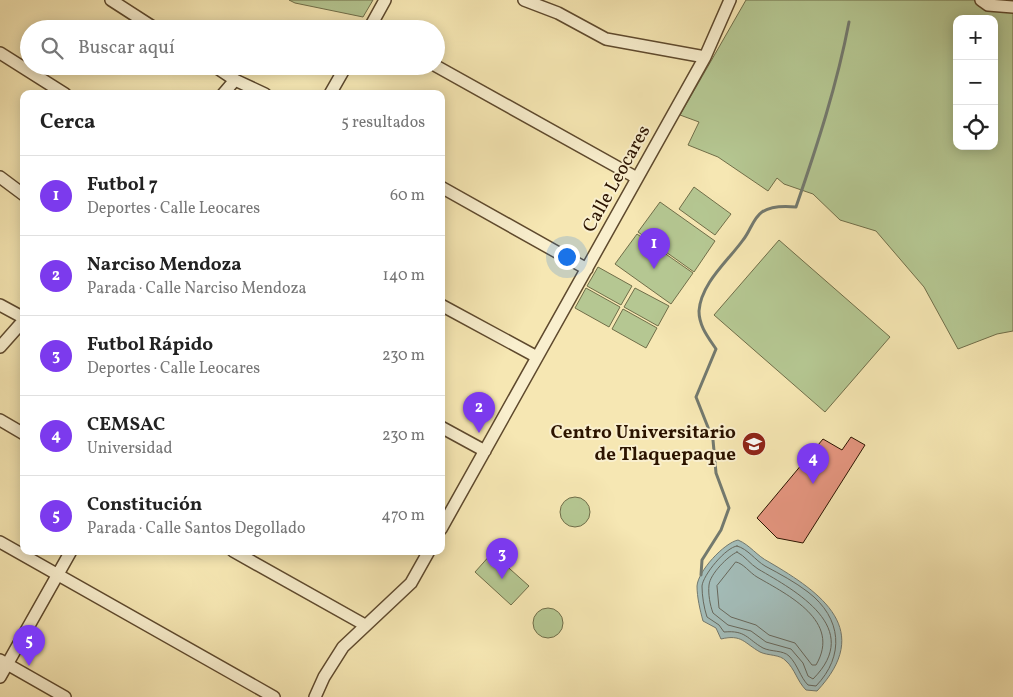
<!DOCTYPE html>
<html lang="es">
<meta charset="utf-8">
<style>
:root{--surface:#fff;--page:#f2f2f2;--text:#222;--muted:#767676;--line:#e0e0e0;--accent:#7c3aed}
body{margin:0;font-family:Vollkorn,serif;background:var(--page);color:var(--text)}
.controls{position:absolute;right:15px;top:15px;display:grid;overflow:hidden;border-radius:10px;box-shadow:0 2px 12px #0003}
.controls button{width:45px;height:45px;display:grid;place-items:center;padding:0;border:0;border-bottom:1px solid var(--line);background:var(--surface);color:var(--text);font:25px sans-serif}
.you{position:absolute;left:566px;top:256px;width:18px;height:18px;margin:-12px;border:4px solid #fff;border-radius:50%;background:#1a73e8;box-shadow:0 0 0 8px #1a73e833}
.badge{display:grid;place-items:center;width:32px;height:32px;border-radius:50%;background:var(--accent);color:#fff;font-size:16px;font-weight:700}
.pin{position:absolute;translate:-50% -41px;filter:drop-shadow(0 1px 2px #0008)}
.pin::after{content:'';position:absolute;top:26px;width:18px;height:15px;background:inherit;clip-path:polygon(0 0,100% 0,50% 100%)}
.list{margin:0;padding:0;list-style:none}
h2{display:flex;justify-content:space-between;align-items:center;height:65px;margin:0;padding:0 20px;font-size:21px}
h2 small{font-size:16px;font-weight:400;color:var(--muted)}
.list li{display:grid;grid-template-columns:32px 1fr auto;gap:15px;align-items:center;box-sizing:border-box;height:80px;padding:0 20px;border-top:1px solid var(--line)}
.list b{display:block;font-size:19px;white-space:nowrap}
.list p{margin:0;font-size:16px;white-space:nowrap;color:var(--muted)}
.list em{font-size:16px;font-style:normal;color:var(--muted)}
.icon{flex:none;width:28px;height:28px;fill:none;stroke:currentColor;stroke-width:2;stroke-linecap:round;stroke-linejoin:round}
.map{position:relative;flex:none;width:1013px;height:697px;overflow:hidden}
.search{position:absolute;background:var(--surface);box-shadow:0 2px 12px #0003;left:20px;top:20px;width:425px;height:55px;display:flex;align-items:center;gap:12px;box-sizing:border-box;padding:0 18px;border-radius:28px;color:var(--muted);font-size:19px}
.panel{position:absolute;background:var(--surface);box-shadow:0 2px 12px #0003;left:20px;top:90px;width:425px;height:465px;border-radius:10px}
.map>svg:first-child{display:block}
.green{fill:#b5c792;stroke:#706e49;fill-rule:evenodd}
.water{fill:#a3bcb8;stroke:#73796e}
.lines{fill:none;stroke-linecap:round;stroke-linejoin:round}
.shore{stroke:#68685c;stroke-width:1}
.stream{stroke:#73796e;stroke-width:3}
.building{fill:#e4957f;stroke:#2c1400}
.minor-casing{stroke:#5e492d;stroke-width:14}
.minor{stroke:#f9efce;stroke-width:11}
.labels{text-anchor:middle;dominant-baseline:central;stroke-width:4;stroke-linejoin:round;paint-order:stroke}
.street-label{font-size:19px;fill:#2c1400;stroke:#f9efce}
.poi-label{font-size:19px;font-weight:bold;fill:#2c1400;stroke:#f9efce;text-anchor:end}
</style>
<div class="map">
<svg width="1013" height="697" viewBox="0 0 1013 697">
<rect width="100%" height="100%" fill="#f6e7b3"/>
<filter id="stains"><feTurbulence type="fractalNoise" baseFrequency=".004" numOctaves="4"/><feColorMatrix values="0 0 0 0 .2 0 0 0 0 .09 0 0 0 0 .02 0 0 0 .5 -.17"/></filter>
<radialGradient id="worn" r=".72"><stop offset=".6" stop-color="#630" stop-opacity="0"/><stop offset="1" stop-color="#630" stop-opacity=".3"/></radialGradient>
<path class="green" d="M289,0H373L363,17L295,3Z
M746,0H1013V331L997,334L958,349L924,287L876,231L840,220L813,194L784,184L777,178L768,191L718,157L688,145L699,122L680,115ZM957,19H994V146H957Z
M694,187L731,214L715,235L679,209Z
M660,202L715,241L694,272L638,232Z
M637,234L693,273L671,304L615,264Z
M779,240L890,337L825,412L714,315Z
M598,267L632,286L621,305L587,286Z
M586,288L620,307L609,327L575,308Z
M635,288L669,306L658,326L624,307Z
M623,309L657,328L646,348L612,329Z
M560 512a15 15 0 1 1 30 0a15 15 0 1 1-30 0Z
M492,553L529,586L511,605L475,572Z
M533 623a15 15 0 1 1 30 0a15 15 0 1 1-30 0Z"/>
<path class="water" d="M738,540C750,545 757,556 769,562C822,593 874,630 817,691L806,690C797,681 795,669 786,661C780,654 768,656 760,652C744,643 742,634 721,639L716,628L703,621C700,610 697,597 697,586C698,571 724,543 738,540Z"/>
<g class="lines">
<path class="shore" d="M737,546C748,549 755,560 765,566C780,574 795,582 808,592C842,618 845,656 816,686L808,685C800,677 798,665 789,656C783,650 771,652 763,648C747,639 746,630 724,632L719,625L707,617C704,608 702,596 702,586C703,575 726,547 737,546Z
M737,552C745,556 750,564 758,569C796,591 864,628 813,679L808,676L803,663L791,649L766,642L751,631L728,625L713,613C710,605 708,594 709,585C710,574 728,556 737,552Z
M736,562C743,563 750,573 757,577C788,595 842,621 816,665H812L795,643L769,635L756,625L731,617L719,608L717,586Z"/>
<path class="stream" d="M701,575L702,560L721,530L729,508L716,473L713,440L696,397L716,349C708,337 699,326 699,311C701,283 728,261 743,240C750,232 753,218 762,212C771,206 786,206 796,207C817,146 837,85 849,22"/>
</g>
<path class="building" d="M851,437L865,445L803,543L777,538L757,518L823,439L842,450Z"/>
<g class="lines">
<g class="minor-casing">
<path id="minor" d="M111,0L156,29
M524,0L558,13L606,39L705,57
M981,0L988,5L1013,7
M369,29L385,0
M0,53L65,94
M214,66L235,80L265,94
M436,66L637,178
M223,94L235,80
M330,94L346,66
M0,177L24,195
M441,187L587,269
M0,305L24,318
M441,305L537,357
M0,347L24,320
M0,420L24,434
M441,427L485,451
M441,529L705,57L730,0
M0,542L274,697
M233,551L365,625
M0,660L65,697
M0,677L71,551
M315,697L324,677L343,647L411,583L429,551"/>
</g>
<use href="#minor" class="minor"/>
</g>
<defs>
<g id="university-disc" transform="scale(1.25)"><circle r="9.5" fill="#8f2418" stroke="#f9efce"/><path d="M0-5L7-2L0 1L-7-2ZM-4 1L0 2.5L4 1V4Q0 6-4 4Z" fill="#fff"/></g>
</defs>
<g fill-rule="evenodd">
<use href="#university-disc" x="754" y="444"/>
</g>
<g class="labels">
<g class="street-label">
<text transform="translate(617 179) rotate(-61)">Calle Leocares</text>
</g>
<g class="poi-label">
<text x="736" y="433">Centro Universitario<tspan x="736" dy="22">de Tlaquepaque</tspan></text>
</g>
</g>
<rect width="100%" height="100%" filter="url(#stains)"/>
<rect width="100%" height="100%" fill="url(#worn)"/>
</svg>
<div class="controls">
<button>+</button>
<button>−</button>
<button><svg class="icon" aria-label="locate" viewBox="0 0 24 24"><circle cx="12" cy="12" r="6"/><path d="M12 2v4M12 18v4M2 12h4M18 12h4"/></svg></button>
</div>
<div class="you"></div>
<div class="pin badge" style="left:654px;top:269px">1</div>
<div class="pin badge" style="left:479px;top:433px">2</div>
<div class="pin badge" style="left:502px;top:579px">3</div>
<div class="pin badge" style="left:813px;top:484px">4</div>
<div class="pin badge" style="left:29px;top:666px">5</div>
<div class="search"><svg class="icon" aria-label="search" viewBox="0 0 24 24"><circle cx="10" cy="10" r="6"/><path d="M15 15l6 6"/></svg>Buscar aquí</div>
<section class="panel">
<h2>Cerca<small>5 resultados</small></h2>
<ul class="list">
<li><span class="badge">1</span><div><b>Futbol 7</b><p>Deportes · Calle Leocares</p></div><em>60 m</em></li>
<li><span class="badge">2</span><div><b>Narciso Mendoza</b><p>Parada · Calle Narciso Mendoza</p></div><em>140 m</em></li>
<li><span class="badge">3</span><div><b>Futbol Rápido</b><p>Deportes · Calle Leocares</p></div><em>230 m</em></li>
<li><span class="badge">4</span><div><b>CEMSAC</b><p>Universidad</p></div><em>230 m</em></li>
<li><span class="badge">5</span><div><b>Constitución</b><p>Parada · Calle Santos Degollado</p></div><em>470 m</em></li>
</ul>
</section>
</div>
